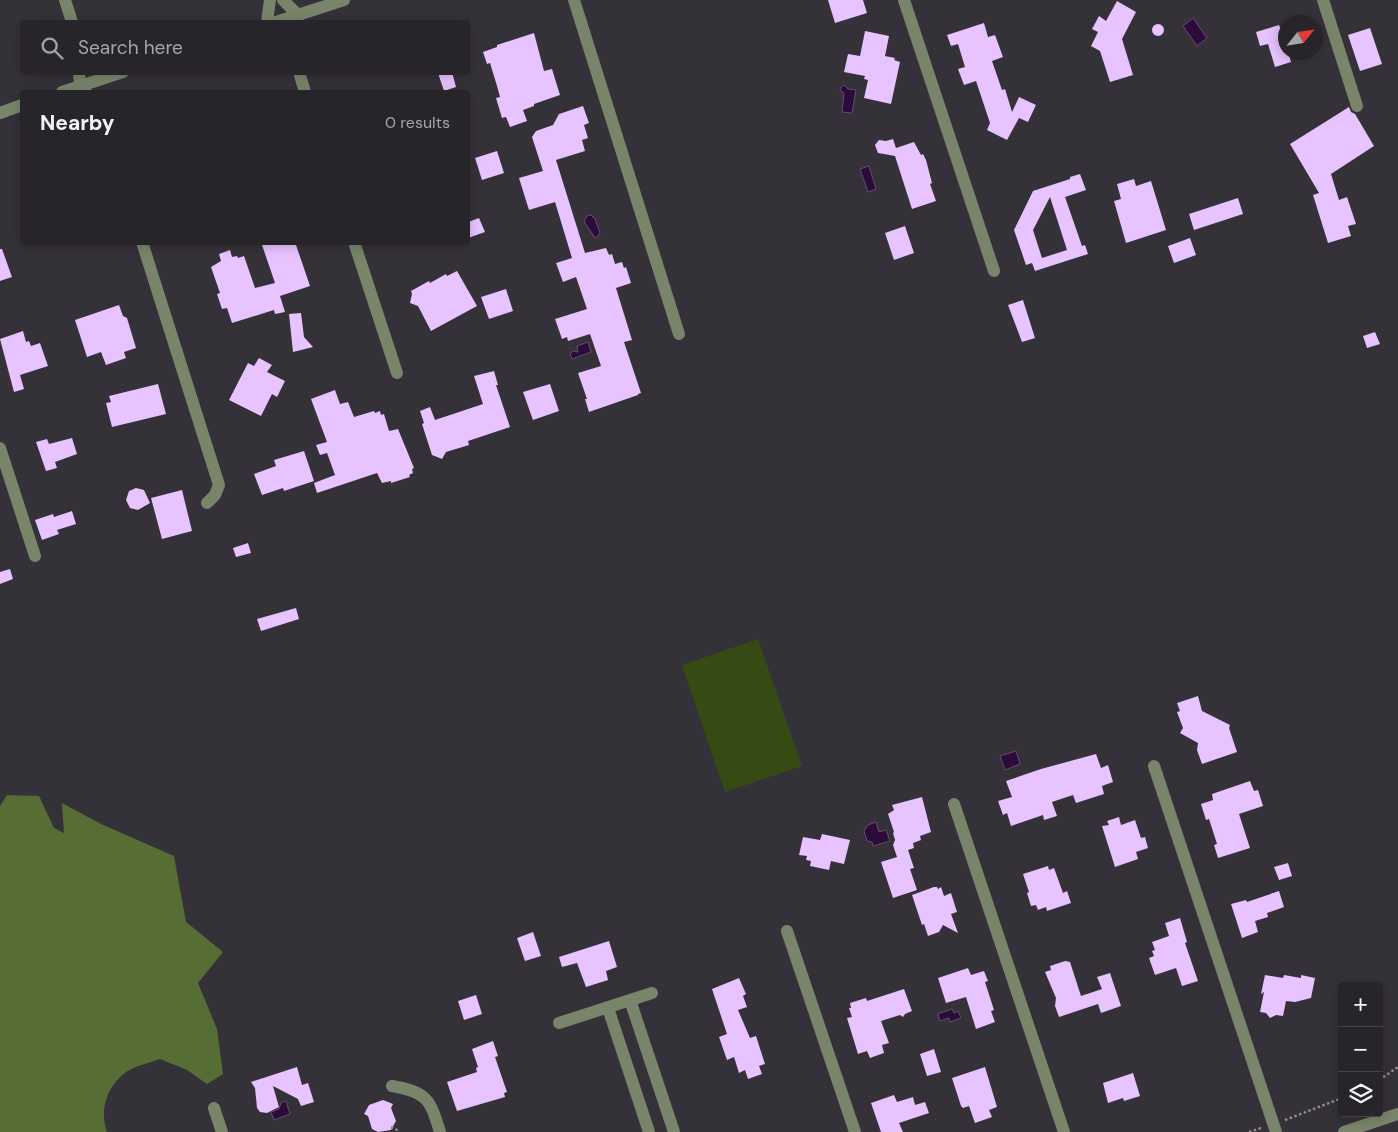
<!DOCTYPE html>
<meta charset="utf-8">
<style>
:root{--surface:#28252a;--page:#343136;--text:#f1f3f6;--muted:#a5a5a8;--line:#444247}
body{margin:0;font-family:"DM Sans",sans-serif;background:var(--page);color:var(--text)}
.controls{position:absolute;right:15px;bottom:15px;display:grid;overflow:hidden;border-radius:5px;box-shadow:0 2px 12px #0003}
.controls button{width:45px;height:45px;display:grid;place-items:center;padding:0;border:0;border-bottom:1px solid var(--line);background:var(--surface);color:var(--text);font:25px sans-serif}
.compass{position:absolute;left:1278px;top:15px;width:45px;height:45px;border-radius:50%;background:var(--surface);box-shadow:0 2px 12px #0003;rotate:60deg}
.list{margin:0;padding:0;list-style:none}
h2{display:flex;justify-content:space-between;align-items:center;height:65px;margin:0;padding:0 20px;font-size:21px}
h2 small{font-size:16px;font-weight:400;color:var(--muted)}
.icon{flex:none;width:28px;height:28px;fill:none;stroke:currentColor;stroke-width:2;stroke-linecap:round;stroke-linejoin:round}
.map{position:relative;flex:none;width:1398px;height:1132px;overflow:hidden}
.search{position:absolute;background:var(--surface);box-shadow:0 2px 12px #0003;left:20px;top:20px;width:450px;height:55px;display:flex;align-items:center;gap:12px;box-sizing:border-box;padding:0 18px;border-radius:5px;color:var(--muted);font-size:19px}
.panel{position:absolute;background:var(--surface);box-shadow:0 2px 12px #0003;left:20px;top:90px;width:450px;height:155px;border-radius:5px}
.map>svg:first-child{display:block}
.green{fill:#364b14}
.forest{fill:#566e34}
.water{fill:#2a0b3a;stroke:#644e70}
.building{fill:#e7c3ff;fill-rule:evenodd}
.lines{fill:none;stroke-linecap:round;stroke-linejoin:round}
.path{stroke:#8f8b91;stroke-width:2.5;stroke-dasharray:2.5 2.5;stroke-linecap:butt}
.minor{stroke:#79856b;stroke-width:12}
</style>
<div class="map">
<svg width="1398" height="1132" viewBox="0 0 1398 1132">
<rect width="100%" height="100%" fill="#353138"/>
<path class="green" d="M758,639L802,766L725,792L682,665Z"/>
<path class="forest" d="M7,795L39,796L54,828L64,833L62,803L101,824L174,856L186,922L223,952L198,983L217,1029L223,1074L207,1084L187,1070L160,1059C149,1063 135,1066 126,1072C107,1086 99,1110 107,1132H0V806Z"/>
<path class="water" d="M1193,18L1207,38L1197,46L1183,26Z
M844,85L848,89L856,90L852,113L842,112L844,93L841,91L840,88Z
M869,166L876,189L868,192L860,169Z
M591,215L595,219L600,233L599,235L595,238L584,221L587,216Z
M588,342L591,352L572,359L570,354L573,351L578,352L577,346Z
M1016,751L1020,764L1005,770L1000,756Z
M876,822L879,832L886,830L890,841L873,846L872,842L867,841L864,831L868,825Z
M952,1009L954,1013L958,1011L961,1018L950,1022L949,1018L940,1021L938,1014Z
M286,1101L290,1114L274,1120L271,1112L279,1109L281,1103Z"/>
<path class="building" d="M828,0H863L867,13L835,23Z
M1117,1L1136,12L1122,39L1133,75L1110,82L1100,51L1091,46L1098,32L1092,29L1099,16L1106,21Z
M984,23L988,37L995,35L1003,57L992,61L1002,90L1005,89L1012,112L1019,97L1036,105L1028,122L1019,118L1007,140L987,130L990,123L976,81L964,85L958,69L965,67L958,44L951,46L947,35Z
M1152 30a6 6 0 1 1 12 0a6 6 0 1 1-12 0Z
M1279,25L1286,44V52H1288L1291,62L1275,67L1268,44L1260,46L1256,32Z
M1370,28L1382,64L1360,71L1348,35Z
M865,31L889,36L885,56L895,58L894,60L900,62L891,104L864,98L868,80L864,79L865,76L844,72L848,54L860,56Z
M534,33L544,71L552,69L560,95L534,104V106L523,110L527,121L510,127L506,117L502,118L496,98L500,97L497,86L490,63L487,64L483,52L497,47V45Z
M452,72L456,87L444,91L438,73Z
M583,106L589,123L584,125L588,138L582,140L585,151L556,160L585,253L606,248L609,255L612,254L615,264L622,262L624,268L626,267L631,283L616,288L632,340L624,342L641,393L638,394V395L589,412L585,399H587L578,373L601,366L590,334L568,341L567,337L562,339L555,319L587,309L576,277L563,282L556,263L572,258L555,202L529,210L519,178L543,171L532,137L536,131L553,125L559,114Z
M1349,107L1351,112L1355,114L1374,146L1331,174L1339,200L1347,197L1356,224L1348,226L1351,236L1328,243L1313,195L1319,193L1290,144Z
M893,139L896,148L914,142L921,155L923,154L926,160L932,183L930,184L936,201L912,209L895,156L878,153L875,145L879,140L886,141Z
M497,151L504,173L482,180L475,158Z
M1080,174L1086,190L1065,197L1082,246L1085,245L1088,254L1035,271L1032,263L1026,265L1014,230L1033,191L1070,179V177ZM1050,197L1067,250L1042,258L1033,230Z
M1134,179L1136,186L1151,181L1166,230L1126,243L1114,201L1121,199L1117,184Z
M1238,198L1243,214L1194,230L1189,214Z
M479,218L485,232L468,238V222Z
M905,226L914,253L894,260L885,233Z
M1190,238L1196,255L1174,263L1168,246Z
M261,242H295L310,286L280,296L285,312L275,314L274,310L232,323L227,308L222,309L217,294L220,293L211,267L221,261L219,254L230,250L232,257L237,256L238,258L244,256L255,288L275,283Z
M0,249H2L12,277L0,281Z
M457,271L477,306L431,331L418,306L410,303L412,294L411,291L429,281L430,283L446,274L447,276Z
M506,289L513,311L489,319L481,297Z
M1023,300L1035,338L1022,342L1008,305Z
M119,305L123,316L127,318L136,348L124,352L126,358L106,365L101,352L87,357L75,320Z
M301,313L304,337L313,347L293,352L289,314Z
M23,331L26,342L29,341L31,346L40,343L48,366L20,375L24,389L14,392L0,339Z
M1375,332L1380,344L1367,348L1363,336Z
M259,358L272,365L267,372L285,381L277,397L272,394L261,416L229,400L248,363L254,366Z
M494,371L498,385H496L510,427L468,441L469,445L446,452L442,459L432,455L422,424L424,423L420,411L430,407L435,420L483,404L474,376Z
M158,384L166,414L112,427L106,403L111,402L109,396Z
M550,384L559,411L533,420L523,392Z
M335,390L340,404L348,402L354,417L374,411L375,413L380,411L381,415L384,414L389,431L398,429L414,468L412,469L413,473L409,475L410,477L391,483V481L382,483L377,473L317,493L314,483L335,475L327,453L320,455L316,445L327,442L311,399Z
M72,438L77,454L55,462L57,468L46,471L36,442L47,439L49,444Z
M304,451L314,481L284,491L283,488L262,495L254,474L276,466L274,460Z
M136,488L144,490L150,503L138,510L130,508L126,500L129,491Z
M182,490L192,531L162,539L151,498Z
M72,511L76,524L57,530L59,534L42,540L35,520L53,514L54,517Z
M248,543L251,553L236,557L233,548Z
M10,569L13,579L0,584V572Z
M296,608L299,619L261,631L257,619Z
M1198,696L1202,711L1230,725L1229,728L1237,752L1202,764L1197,750L1198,743L1180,733L1183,728L1177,712L1180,711L1177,703Z
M1096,754L1101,768L1108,765L1113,782L1102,786L1104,794L1076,803L1073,795L1052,802L1057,816L1044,820L1043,815L1011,826L1007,813L1003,815L998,801L1012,797L1006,781L1041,769Z
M1250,781L1254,791L1258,790L1263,806L1239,814L1250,848L1218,858L1214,845L1217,844L1209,819L1206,820L1201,804L1213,800L1212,794Z
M922,797L931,832L920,836L921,840L913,843L914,848L908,850L914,868L910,869L917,890L893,898L881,862L897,857L893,845L895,840L893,833L894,832L888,814L894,810L892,805Z
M1119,817L1121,825L1135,820L1141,838L1145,837L1148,848L1136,852L1138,859L1115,867L1102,826L1109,825L1107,821Z
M822,834L850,840L844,864L831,861L829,870L810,866L811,861L806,860L807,856L799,855L803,837L820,840Z
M1288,863L1292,876L1279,880L1274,867Z
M1048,866L1049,870L1054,868L1063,893L1067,891L1071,903L1047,911L1046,907L1038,910L1036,905L1031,906L1027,893L1029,892L1023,874Z
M934,887H937L938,889L941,887L944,896L951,893L957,912L951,914L958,933L943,925L939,932L928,936L924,924L922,925L912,895Z
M1279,891L1284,907L1267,913L1268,917L1255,921L1258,932L1242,938L1231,904L1246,900L1247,902Z
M1180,918L1187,942L1185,943L1198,981L1182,986L1176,968L1155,975L1149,958L1154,956L1152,951L1155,950L1152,942L1169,936L1165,923Z
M533,932L541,956L525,961L517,938Z
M609,941L617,967L606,971L608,980L586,987L577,963L562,967L559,957Z
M1065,961L1070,962L1081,996L1102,989L1097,977L1110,973L1121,1006L1101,1013L1098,1004L1059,1017L1055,1006L1056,998L1045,972L1051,970L1050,966Z
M968,968L971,975L984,971L988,981L985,982L994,1010L991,1011L995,1022L976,1029L966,997L946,1003L938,978Z
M1265,975L1283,978L1284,975L1301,978V975L1315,978L1311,998L1295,1002L1286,1001L1283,1016L1276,1015L1270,1018L1266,1013L1260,1012L1264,992L1261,994Z
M739,978L746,994L743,996L747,1007L738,1010L750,1038L756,1036L765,1064L759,1066L762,1074L748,1079L745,1070L739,1073L734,1057L727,1060L719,1037L727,1034L712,989Z
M904,989L912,1011L905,1014L903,1017L900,1015L881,1021L889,1043L882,1045L884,1053L870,1058L867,1051L858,1054L847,1018L852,1017L849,1008H851L850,1003L866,998L867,1001Z
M476,995L482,1014L464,1020L458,1001Z
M493,1041L498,1056L495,1057L507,1092L504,1093L505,1097L457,1111L447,1082L477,1072L476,1068L478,1067L472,1049Z
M934,1049L941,1072L927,1076L920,1054Z
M297,1067L302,1085L308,1083L314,1102L301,1106L298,1099L273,1086L279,1107L267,1113L260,1112L257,1108L255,1088L251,1082Z
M985,1067L997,1107L989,1110L992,1117L975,1123L969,1106L963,1108L961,1106L952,1078Z
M1133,1073L1140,1096L1124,1101L1123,1098L1108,1103L1103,1083Z
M894,1095L897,1102L913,1097L915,1105L925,1102L929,1113L899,1123L903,1132H881L871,1103Z
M383,1100L393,1104L391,1108L396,1121L391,1130L378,1132L372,1129L368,1116L364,1114L369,1105Z"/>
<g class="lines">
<path class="path" d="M1379,1080L1398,1067
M1285,1120L1342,1098
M391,1127L397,1130L398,1132
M1249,1132L1261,1128"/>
<path class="minor" d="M65,0L72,22
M283,0L298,15L297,22
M574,0L679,334
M904,0L994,271
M1323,0L1357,106
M267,22L270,0
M276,22L344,0
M79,72L80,87L86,92
M299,72L305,92
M62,92L123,72
M0,113L22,105
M142,242L219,485L215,495L207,503
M354,242L397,373
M0,448L35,556
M1154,766L1276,1132
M954,804L1064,1132
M787,931L855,1132
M630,1000L674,1132
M608,1008L649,1132
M559,1023L652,993
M392,1086C427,1092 430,1099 440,1132
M214,1108L222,1132
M1344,1132L1398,1114"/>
</g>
</svg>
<div class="controls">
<button>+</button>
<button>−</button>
<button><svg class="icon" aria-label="layers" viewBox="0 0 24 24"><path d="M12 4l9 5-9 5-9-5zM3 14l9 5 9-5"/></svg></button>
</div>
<svg class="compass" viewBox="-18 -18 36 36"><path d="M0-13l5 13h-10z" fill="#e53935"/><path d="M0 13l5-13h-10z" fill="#a5a5a8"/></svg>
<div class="search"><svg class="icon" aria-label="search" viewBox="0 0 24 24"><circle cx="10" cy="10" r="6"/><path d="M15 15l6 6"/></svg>Search here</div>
<section class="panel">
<h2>Nearby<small>0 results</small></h2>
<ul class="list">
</ul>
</section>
</div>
